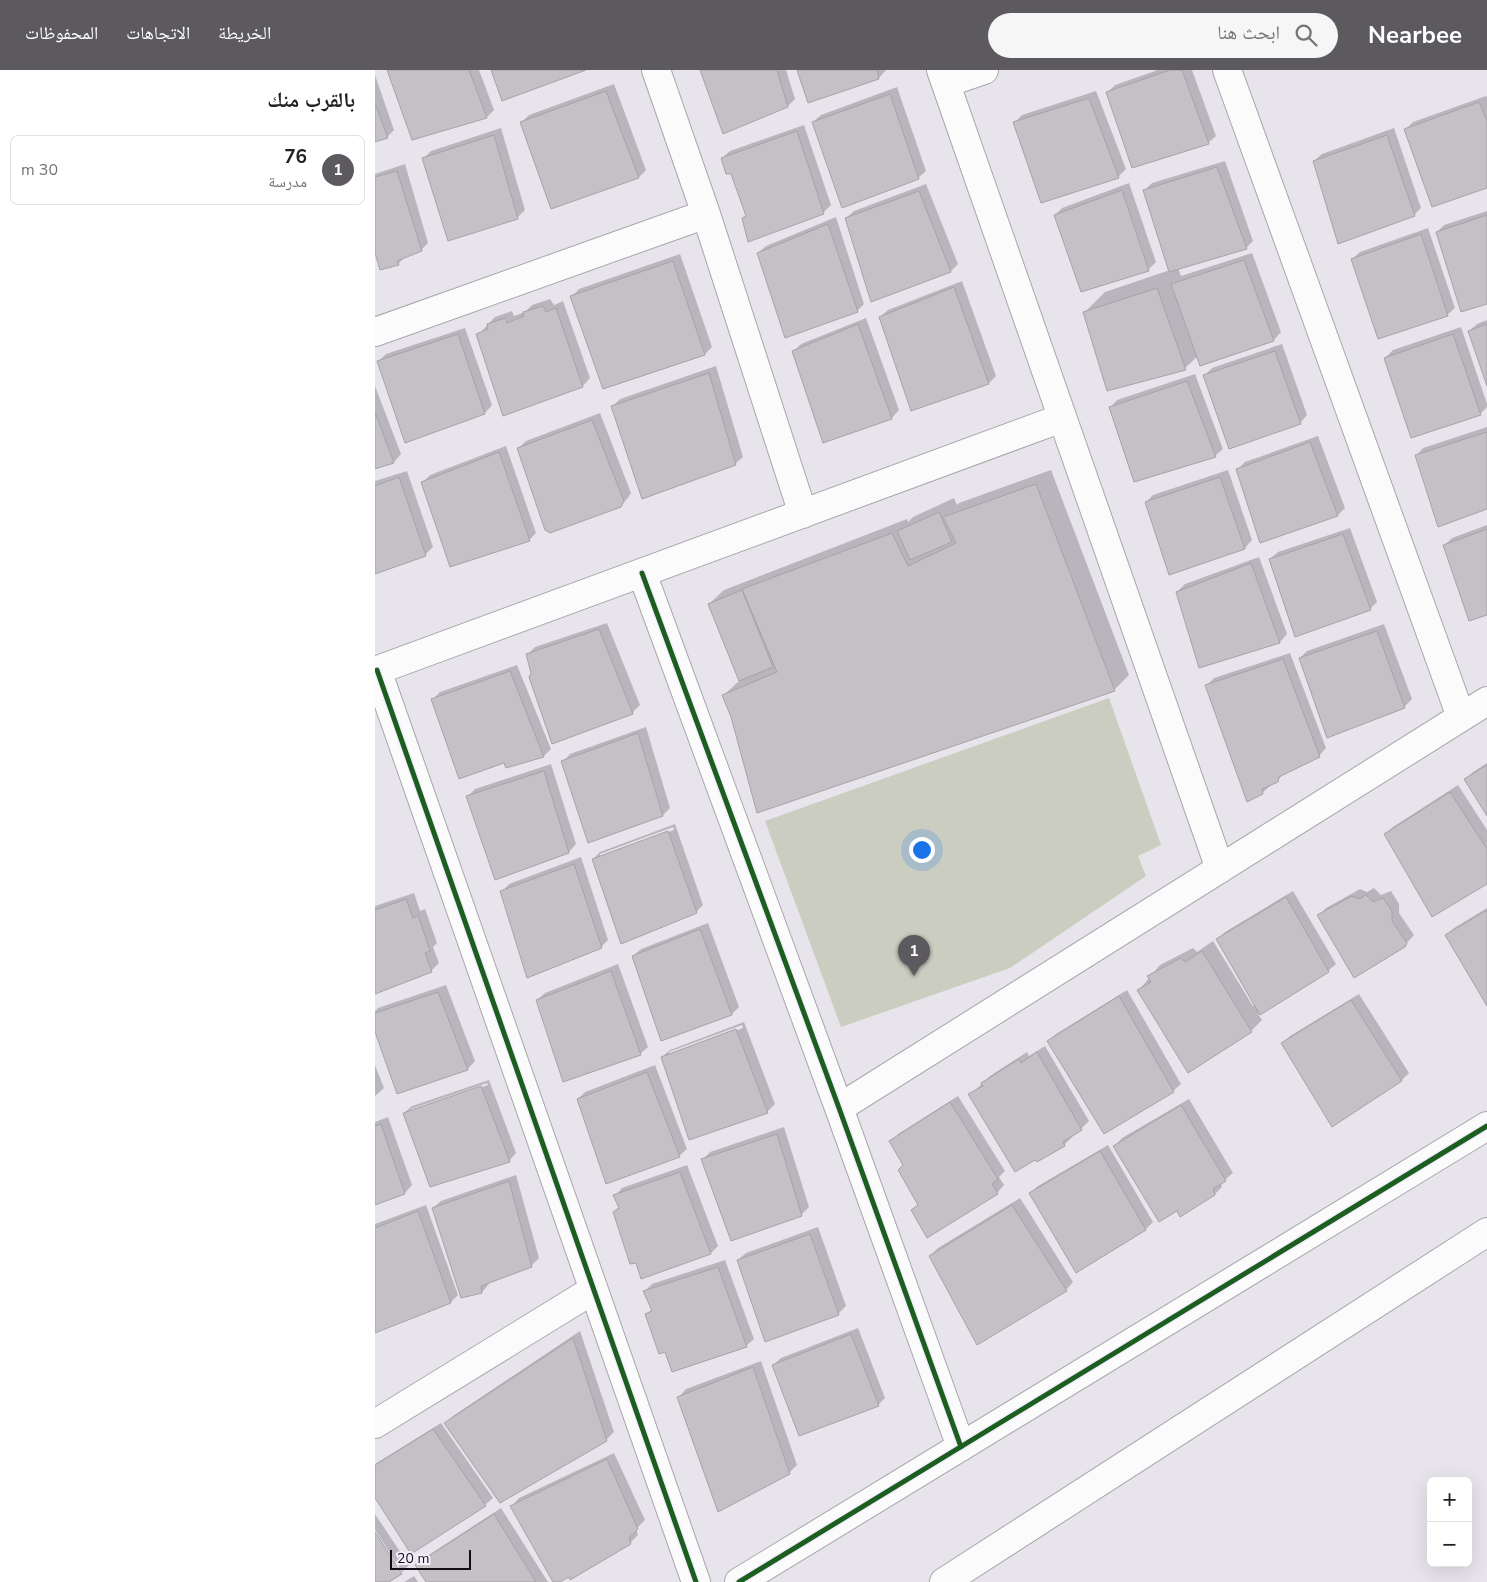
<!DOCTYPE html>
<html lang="ar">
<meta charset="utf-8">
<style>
:root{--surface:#fff;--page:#f6f6f6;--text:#202124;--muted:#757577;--line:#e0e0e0;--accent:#5c5a5f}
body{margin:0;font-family:"Nunito Sans","Noto Naskh Arabic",sans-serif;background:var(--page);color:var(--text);direction:rtl}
.controls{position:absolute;right:15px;bottom:15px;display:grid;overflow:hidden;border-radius:8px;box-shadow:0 5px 20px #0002}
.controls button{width:45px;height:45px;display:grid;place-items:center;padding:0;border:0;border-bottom:1px solid var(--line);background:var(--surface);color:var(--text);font:25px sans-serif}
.scale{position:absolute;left:15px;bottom:12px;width:81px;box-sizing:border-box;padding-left:5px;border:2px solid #110f14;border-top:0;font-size:14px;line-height:18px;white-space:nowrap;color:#110f14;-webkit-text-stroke:4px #f3eefb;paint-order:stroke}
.you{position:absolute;left:546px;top:779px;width:18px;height:18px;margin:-12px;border:4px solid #fff;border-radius:50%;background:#1a73e8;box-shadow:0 0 0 8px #1a73e833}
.badge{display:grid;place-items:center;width:32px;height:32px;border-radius:50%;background:var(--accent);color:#fff;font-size:16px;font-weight:700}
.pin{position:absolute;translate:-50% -41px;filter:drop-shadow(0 1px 2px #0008)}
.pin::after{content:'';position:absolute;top:26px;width:18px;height:15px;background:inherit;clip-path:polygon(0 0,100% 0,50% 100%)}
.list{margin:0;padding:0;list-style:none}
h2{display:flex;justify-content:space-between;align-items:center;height:65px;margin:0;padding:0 20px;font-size:21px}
h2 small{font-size:16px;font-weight:400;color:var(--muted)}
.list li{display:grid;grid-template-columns:32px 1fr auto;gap:15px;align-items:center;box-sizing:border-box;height:70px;margin:0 10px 10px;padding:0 10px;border:1px solid var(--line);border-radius:8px}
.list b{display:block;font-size:19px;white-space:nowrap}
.list p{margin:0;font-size:16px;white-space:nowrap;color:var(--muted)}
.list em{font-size:16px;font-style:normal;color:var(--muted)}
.icon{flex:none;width:28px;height:28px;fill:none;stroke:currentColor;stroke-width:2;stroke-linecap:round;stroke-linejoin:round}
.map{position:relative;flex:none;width:1112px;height:1512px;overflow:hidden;direction:ltr}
header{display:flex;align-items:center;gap:30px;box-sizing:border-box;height:70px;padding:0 25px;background:var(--accent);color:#fff}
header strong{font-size:24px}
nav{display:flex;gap:28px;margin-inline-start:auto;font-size:18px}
.search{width:350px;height:45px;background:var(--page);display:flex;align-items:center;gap:12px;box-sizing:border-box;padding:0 18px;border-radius:28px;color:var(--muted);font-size:19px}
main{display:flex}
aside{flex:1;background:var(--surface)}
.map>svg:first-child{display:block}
.green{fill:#cbcdc1}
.shadow{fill:#0003;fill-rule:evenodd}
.building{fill:#c4c0c5;stroke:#a6a3a7}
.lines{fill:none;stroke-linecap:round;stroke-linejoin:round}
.street-casing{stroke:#a8a6ab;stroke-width:30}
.street{stroke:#fbfbfc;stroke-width:28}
.cycleway-casing{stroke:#f3eefb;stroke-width:8}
.cycleway{stroke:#1b5e20;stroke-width:5}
</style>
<header>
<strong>Nearbee</strong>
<div class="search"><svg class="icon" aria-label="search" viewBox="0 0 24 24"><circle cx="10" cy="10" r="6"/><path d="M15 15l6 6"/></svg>ابحث هنا</div>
<nav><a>الخريطة</a><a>الاتجاهات</a><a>المحفوظات</a></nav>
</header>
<main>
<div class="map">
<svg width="1112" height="1512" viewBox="0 0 1112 1512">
<rect width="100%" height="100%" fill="#e7e4eb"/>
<path class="green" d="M734,628L786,775L763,786L771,806L635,898L466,957L390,751Z"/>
<path class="shadow" d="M13,0H104L119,40L112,47Z
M326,0H411L420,29L413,36Z
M423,0H511L504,8L434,32Z
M783,0H817L841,66L833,73L733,22L740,15Z
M0,5L19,60L12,67L0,71Z
M239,14L271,100L264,107L147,52L154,45Z
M522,17L551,101L543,108L438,52L446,45Z
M721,21L751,99L743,107L640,52L647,45Z
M1111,26L1112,27V117L1030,60L1038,52Z
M429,55L456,135L448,143L368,149L372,145L356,102L347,88L355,81Z
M126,58L150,140L142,148L48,89L56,81Z
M1019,58L1046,138L1039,145L939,91L947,84Z
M850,91L878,171L871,178L803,198L806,206L877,183L906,262L899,270L823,286L810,298L709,243L730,222L795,200L769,121L777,113Z
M30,94L53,173L46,180L31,186L23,194L0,177V104Z
M754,113L781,192L773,200L680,145L687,138Z
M551,114L583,194L576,201L497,230L471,148L479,141Z
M1112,141V233L1062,162L1069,155Z
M461,147L489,234L482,241L383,183L391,176Z
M1053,158L1080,238L1072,245L977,189L985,182Z
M305,184L337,277L330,284L197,226L204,219Z
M587,211L621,306L614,313L505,247L513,240Z
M175,229L179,235L188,231L215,308L208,316L129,344L103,265L120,247L137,241L139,246L150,242L157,235Z
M491,248L524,340L517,348L449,372L419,281L426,274Z
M1112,250V312L1094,261L1102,254Z
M1086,257L1112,334V337L1105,344L1010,288L1018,280Z
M90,258L117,335L110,343L31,372L3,292L11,284Z
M907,274L932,345L925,353L830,305L837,298Z
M341,296L368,387L360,394L238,336L245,329Z
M820,304L848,379L840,386L735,338L742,330Z
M0,316L26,384L19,392L0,398Z
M225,343L256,423L253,428L245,436L143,379L151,371Z
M1112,357V438L1041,386L1048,378Z
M943,366L970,438L963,445L863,399L870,392Z
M131,376L161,463L154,470L48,412L55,405Z
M676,400L754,605L739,620L358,647L349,625L365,610L334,534L349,520L532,449L533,452L538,447L579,428L582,435L584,433Z
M853,400L877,470L870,478L795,503L771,432L778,425Z
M32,401L58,477L50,485L0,502V411Z
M1112,455V543L1070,475L1077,468Z
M975,458L1002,532L995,539L895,489L903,482Z
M884,487L912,564L905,572L825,596L802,522L810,514Z
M232,553L265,635L257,643L158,603L153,584L160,577Z
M1009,554L1037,629L1030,636L953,666L925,588L932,581Z
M915,583L951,678L944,686L910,703L887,723L832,615L839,608Z
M142,595L176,679L169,686L130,692L58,629L65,622Z
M271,657L295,738L288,745L188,692L195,684Z
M1112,693V743L1091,709L1098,702Z
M176,694L201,774L194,782L121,808L93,726L100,719Z
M1083,715L1112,760V813L1010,764L1018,757Z
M300,754L328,835L321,842L218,789L225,782ZM298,757L299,760L225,787V784Z
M206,787L233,870L226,877L127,822L134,814Z
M999,818L1006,825L1016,821L1024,834V843L1039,865L1029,876L944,846L951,838L985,819L992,822Z
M918,821L961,894L953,901L883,944L887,950L876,961L764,920L785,895L818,878L822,882L838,871L878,936L880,935L843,869L850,862Z
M39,823L45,841L50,839L62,873L58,877L64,893L56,901L0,922V836Z
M1112,838V934L1072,865L1079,858Z
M333,853L364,937L357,944L258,886L266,879Z
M243,894L273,977L265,984L162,930L170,923Z
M71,915L100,991L93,999L23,1022L0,958V941L3,938Z
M752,920L806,1014L798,1021L673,971L681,964Z
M984,924L1034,1003L1027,1010L957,1055L908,973L915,966Z
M369,952L400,1034L392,1042L287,987L295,980ZM367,955L368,958L294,985V982Z
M670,976L714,1051L706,1059L696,1066L697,1067L689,1075L662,1090L595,1025L615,1006L652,982L654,986Z
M0,995L9,1018L0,1026Z
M280,995L312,1079L304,1086L203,1029L210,1022Z
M114,1010L141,1083L134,1091L29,1043L37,1036ZM112,1013L113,1015L36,1042V1039Z
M583,1026L630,1101L624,1107L629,1115L622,1123L537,1141L544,1134L529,1095L516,1072L523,1064Z
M814,1029L858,1103L846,1113L847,1117L840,1124L802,1139L740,1076L747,1068Z
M13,1047L37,1115L30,1123L0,1134V1052Z
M409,1057L434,1137L427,1144L357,1169L328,1089L335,1082Z
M733,1075L778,1152L771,1159L655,1123L663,1116Z
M312,1095L343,1176L336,1183L267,1208L239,1142L244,1137L240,1126L247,1118Z
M141,1105L164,1188L156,1196L114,1212V1214L107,1222L58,1138L66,1131Z
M645,1128L698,1212L691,1220L555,1186L563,1178Z
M51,1135L83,1225L76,1232L0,1261V1154Z
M443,1157L471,1236L463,1244L363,1190L371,1183Z
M350,1190L379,1269L371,1276L291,1281L272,1244L277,1239L269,1222L277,1214Z
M483,1258L510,1328L503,1335L398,1295L406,1288Z
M205,1261L239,1362L231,1370L71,1354L78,1346Z
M386,1291L422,1395L414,1403L304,1327L311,1319Z
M66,1353L118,1428L110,1435L0,1426V1394Z
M239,1383L270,1450L261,1459L263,1465L255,1473L183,1512H179L137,1436L144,1428Z
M126,1438L173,1512H52L42,1495L49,1488Z
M0,1444L34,1495L27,1502L0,1460Z
M39,1506L43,1512H29Z"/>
<path class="building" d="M12,0H94L112,48L37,70Z
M116,0H211L127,31Z
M325,0H402L413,37L348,64Z
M422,0H502L504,9L433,33Z
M795,0H807L834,74L757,98L731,22Z
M231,21L264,108L176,139L145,52Z
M515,24L544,109L467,138L437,52Z
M714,28L744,108L666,133L638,52Z
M1104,32L1112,51V118L1057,137L1029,59Z
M0,33L13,68L0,72Z
M422,61L449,144L373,172L367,148L371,146L356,104H351L346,88Z
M119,65L143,149L73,171L47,88Z
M1012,65L1040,146L963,174L938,91Z
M842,97L872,179L794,202L768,120Z
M22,101L47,181L22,191L24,195L5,200L0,183V107Z
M747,120L774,201L706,222L679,145Z
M544,121L576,202L496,232L470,148Z
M1112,145V234L1086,242L1061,162Z
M453,154L483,242L410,268L382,183Z
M1046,164L1073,246L1003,269L976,189Z
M869,190L899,271L825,296L796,214Z
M298,191L330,285L228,319L195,226Z
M579,217L614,314L536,341L504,247Z
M782,218L811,300L732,321L708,242Z
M168,236L171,242L181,238L208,317L128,346L101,264L113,259L112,254L130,248L132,253L149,246L148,242Z
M483,254L517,349L448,373L417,281Z
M1112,254V316L1093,261Z
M83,264L110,344L30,373L2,291Z
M1078,264L1106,345L1036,368L1009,288Z
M900,281L926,354L854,379L828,305Z
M334,303L361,395L267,429L236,336Z
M812,311L841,387L759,412L734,337Z
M0,342L19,393L0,399Z
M217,350L249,431L246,437L175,463L170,460L142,378Z
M1112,362V439L1063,457L1040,385Z
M935,372L963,446L885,473L861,399Z
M124,382L155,471L75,497L46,412Z
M24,407L51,486L0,504V416Z
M845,407L870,479L794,505L770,432Z
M661,414L740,621L382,743L356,647L347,625L402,602L367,519L517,463L533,496L581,473L568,447Z
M564,442L577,472L535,490L522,461Z
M1112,459V545L1094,551L1068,475Z
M968,464L996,540L920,567L894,489Z
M876,493L905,573L824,598L801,522Z
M367,520L398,597L364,611L333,534Z
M224,559L258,644L177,674L154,607L156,603L151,584Z
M1002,561L1030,638L952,668L924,588Z
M908,589L945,687L904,707L903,712L887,719L888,724L872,732L830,615Z
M135,601L169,687L131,698L129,693L84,709L56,629Z
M263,663L288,746L213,773L186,691Z
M1112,695V746L1089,709Z
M169,701L194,783L120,810L91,726Z
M1075,722L1112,779V814L1057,847L1009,764Z
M293,761L322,843L246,874L217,789Z
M199,794L227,878L152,908L125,821Z
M991,825L998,832L1008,828L1017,841V851L1032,873L1030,877L979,908L942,845L977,826L984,829Z
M911,827L954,902L885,945L841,869Z
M31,829L38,848L43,845L55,881L50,883L57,902L0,924V840Z
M1112,840V936L1070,865Z
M325,859L357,945L286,971L257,886Z
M827,881L877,962L813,1003L762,920L776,912L772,906L806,888L810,892Z
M236,901L266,985L188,1012L161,930Z
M63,922L93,1000L22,1024L0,962V943Z
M744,926L799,1022L729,1064L672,971Z
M976,930L1027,1011L957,1057L906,973Z
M361,959L393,1043L314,1070L286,987Z
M662,982L707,1060L688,1072L690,1076L662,1092L660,1090L640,1102L593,1024L608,1016L606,1013L644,989L646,993Z
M272,1002L305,1087L231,1114L202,1029Z
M106,1016L135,1092L55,1117L28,1043Z
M575,1032L623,1109L617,1114L623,1124L552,1168L536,1140L543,1135L523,1100L528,1095L514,1071Z
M806,1035L851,1111L838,1119L840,1125L805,1147L802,1141L784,1152L738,1076Z
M6,1054L30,1124L0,1135V1056Z
M402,1064L427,1146L356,1171L326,1089Z
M725,1081L771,1160L701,1203L654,1123Z
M305,1102L336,1184L266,1209L261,1193L255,1194L238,1142L244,1138L238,1125Z
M134,1111L157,1197L106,1216L107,1223L86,1228L57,1138Z
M637,1135L692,1221L602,1275L554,1186Z
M43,1141L76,1233L0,1263V1158Z
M435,1164L464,1245L390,1272L362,1190Z
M343,1197L372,1277L297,1302L290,1282L284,1284L270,1244L277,1241L268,1221Z
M476,1264L504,1336L424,1366L397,1295Z
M198,1268L232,1371L125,1433L69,1353Z
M378,1297L415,1404L343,1442L302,1327Z
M58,1359L111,1436L36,1484L0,1428V1395Z
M232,1389L263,1459L254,1468L256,1474L195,1510L194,1507L185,1512H178L135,1436Z
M119,1444L161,1512H51L40,1495Z
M0,1462L27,1504L14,1512H0Z"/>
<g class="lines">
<g class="street-casing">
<path id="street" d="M281,0L331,144L428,444
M566,0L845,799
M852,0L1086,647
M571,13L609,0
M0,262L331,144
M267,503L464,1038L586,1377
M2,600L321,1512
M0,601L687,348
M464,1038L1112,631
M0,1354L218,1220
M364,1512L1112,1056
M569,1512L1112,1162"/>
</g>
<use href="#street" class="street"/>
<g class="cycleway-casing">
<path id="cycleway" d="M267,503L464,1038L586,1377
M2,600L321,1512
M364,1512L1112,1056"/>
</g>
<use href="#cycleway" class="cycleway"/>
</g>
</svg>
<div class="controls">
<button>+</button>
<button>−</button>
</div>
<div class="scale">20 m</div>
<div class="you"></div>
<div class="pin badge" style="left:539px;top:906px">1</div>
</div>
<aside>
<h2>بالقرب منك<small></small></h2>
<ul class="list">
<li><span class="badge">1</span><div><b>76</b><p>مدرسة</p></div><em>30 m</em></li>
</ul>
</aside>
</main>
